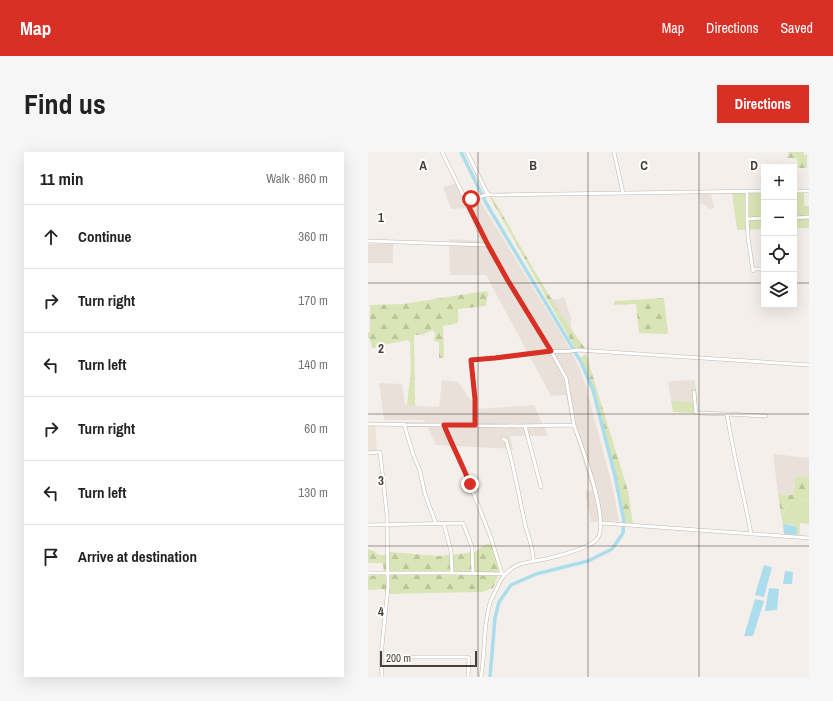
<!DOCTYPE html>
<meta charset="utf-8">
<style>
:root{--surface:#fff;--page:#f6f6f6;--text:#222;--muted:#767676;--line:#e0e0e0;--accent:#d93025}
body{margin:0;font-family:"Archivo Narrow",sans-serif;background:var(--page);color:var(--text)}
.controls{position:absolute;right:12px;top:12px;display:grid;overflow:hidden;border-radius:0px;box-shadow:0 4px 16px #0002}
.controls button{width:36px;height:36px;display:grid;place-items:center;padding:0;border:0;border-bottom:1px solid var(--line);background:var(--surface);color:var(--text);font:20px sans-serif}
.scale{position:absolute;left:12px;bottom:10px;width:97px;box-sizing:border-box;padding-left:4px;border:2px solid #483f39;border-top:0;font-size:11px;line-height:14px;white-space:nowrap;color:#483f39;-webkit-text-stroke:3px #fff;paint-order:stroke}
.stop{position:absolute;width:12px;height:12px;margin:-9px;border:3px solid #d93025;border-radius:50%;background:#fff}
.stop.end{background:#d93025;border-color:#fff;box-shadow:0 1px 4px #0008}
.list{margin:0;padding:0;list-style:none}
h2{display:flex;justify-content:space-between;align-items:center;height:52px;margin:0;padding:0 16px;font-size:17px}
h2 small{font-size:13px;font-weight:400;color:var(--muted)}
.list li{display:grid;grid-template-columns:26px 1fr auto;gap:12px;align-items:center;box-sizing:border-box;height:64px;padding:0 16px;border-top:1px solid var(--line)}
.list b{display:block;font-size:15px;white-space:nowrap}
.list em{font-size:13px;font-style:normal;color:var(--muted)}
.icon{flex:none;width:22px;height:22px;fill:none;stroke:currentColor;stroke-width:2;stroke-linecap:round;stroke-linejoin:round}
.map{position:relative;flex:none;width:441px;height:525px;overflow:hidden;border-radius:0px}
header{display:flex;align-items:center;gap:24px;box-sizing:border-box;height:56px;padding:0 20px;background:var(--accent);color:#fff}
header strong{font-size:19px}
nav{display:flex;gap:22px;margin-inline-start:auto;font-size:14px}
.intro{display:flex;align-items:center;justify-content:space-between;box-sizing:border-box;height:96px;padding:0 24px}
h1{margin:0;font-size:28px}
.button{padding:10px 18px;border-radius:0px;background:var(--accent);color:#fff;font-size:14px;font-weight:700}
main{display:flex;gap:24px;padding:0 24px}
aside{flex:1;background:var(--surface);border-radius:0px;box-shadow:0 4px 16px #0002}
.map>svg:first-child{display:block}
.residential{fill:#e8e0d9}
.education{fill:#ece2d5}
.grass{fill:#d9e5b6}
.forest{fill:url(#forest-firs)}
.water{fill:#abddec}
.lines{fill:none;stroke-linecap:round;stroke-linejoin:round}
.canal{stroke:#abddec;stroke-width:3.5}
.street-casing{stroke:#c2b8b0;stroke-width:4}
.street{stroke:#fff;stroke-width:3}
.route{stroke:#d93025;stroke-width:5}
.grid{fill:none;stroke:#483f39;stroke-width:1;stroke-opacity:0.55}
.grid-label{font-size:13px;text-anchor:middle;font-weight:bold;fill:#483f39;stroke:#fff;stroke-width:4;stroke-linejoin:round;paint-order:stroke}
</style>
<header>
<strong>Map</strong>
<nav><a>Map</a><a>Directions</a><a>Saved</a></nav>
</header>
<div class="intro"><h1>Find us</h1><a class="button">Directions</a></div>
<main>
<aside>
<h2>11 min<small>Walk · 860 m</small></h2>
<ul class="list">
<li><svg class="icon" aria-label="ahead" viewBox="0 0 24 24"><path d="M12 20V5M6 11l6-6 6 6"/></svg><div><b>Continue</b></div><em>360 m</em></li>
<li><svg class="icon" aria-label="right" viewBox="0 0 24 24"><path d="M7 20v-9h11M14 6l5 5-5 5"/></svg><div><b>Turn right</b></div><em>170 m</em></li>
<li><svg class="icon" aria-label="left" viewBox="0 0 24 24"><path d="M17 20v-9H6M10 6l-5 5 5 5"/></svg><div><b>Turn left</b></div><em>140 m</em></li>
<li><svg class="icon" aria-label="right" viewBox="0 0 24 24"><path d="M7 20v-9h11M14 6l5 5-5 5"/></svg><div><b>Turn right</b></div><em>60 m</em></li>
<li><svg class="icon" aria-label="left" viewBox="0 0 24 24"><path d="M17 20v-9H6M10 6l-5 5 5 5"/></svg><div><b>Turn left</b></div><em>130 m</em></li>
<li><svg class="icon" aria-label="arrive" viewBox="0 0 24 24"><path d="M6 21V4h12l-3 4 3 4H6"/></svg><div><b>Arrive at destination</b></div></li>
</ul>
</aside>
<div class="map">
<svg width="441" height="525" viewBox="0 0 441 525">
<defs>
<pattern id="forest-firs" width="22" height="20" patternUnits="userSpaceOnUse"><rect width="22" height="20" fill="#d9e5b6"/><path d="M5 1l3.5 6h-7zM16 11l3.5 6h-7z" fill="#bcc69d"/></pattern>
</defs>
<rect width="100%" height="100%" fill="#f4efea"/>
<path class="residential" d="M91,31L100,50L111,47L201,195L214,222L221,246L245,337L251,369L223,370L217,340L224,338L203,269L198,243L183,244L118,123H82L81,87L113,89L98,56L83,57L75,35Z
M331,42H343L346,56L340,57L339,53L333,52Z
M0,92H25V111H0Z
M181,144L187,148L196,145L203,166V178Z
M74,228L90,230L109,257L166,253L180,284H142L145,297L68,293L56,268H16L11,231L34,232L37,253L71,255Z
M326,228L327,250L303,249L300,229Z
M405,302L441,306V325H427L426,343L410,342Z"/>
<path class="education" d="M7,272L9,301H0V273Z"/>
<path class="grass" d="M364,41H396V77L369,78Z
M426,41H436V54H441V76H426Z
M326,225L330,251H327L326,261L305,260L303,249L327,250Z
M430,347L441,348V372L432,371L431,384L428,383L426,373L417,372V368L415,361L421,351Z"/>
<path class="forest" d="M421,0H436V3H439V16H430L429,6H419Z
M121,44H123L129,53C157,102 183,151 217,196H207Z
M118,139L121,142L119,145L118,154L90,157V171L75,174L76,206H71V190L66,189L67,181L65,178L54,183H46L47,254L39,253L43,218L42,190L40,188L20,192L8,196H4L2,187L0,186V181L2,180V153L35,152Z
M296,146L300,182L271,181L268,152L246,153V149Z
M218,202L260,339L265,372H258L248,324L226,238L212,206Z
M427,325H441V348L430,347L426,352L421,351L415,360L418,371L415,374L410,342L426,343Z
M124,391L128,398L131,422L125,436L114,440L19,442L15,437L0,438V424L16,422L15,411H0V397L6,399L10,403H16L22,400L71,404L107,400L116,393Z"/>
<path class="water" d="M417,372L427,374L429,376L428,383L416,382L415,374Z
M396,413L404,415L396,445L387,443Z
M417,419L425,420L424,432H415Z
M401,436L411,437L409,458L397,459Z
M387,447L396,449L385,484H376Z"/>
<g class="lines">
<path class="canal" d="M93,0L118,51L213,210L225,238L247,324L256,369L255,381L244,397L220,409L168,422L143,433L131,450L127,466L122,525"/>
<g class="street-casing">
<path id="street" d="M74,0L120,93L139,127L183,199L198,226L206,273
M99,0L119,41L123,43
M246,0L255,41
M379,39V67L396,66
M426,39H441
M99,49L118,43L396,39
M426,66L441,65
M379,67L380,85L385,119L386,117H396
M0,89L120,93
M326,240L328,261L359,262C365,302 376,342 383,382
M359,262L398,264
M0,272L151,274L206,273C213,293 243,371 229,387C221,397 190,404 178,407C160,411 147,409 135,425C132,428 130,434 128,438C125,444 122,449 121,455C115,478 117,502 113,525
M36,272L45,302L52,319L57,342L68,372
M76,273L81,285L92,307L123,386L134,422
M107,273V247L103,208L127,206L183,199C192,200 200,200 209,198L441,213
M157,274L173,335
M135,287L138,288C147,317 151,346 158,376C161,386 166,398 165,409
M0,301L12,300L19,363L20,435L13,503L14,525
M233,371L441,386
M76,372L83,399L84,421
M0,373L95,371L104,395L105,421
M0,421H84L136,422
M23,505H99L101,506L100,525"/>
</g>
<use href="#street" class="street"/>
</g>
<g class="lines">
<path class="route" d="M102,332C94,312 84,293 76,273H107V247L103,208L127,206L183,199L139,127L120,93L98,49L103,47"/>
</g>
<path class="grid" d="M110,0V525M220,0V525M331,0V525M0,131H396M426,131H441M0,262H441M0,394H441"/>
<g class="grid-label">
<text x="55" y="18">A</text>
<text x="165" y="18">B</text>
<text x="276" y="18">C</text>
<text x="386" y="18">D</text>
<text x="13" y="70">1</text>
<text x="13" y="201">2</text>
<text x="13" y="333">3</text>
<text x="13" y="464">4</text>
</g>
</svg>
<div class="controls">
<button>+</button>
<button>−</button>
<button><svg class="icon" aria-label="locate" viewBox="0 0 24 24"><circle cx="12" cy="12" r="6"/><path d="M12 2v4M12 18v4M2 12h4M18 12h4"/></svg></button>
<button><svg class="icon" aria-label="layers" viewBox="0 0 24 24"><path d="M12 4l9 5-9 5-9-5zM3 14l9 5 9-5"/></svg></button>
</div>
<div class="scale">200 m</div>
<div class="stop" style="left:103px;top:47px"></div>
<div class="stop end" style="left:102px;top:332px"></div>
</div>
</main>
